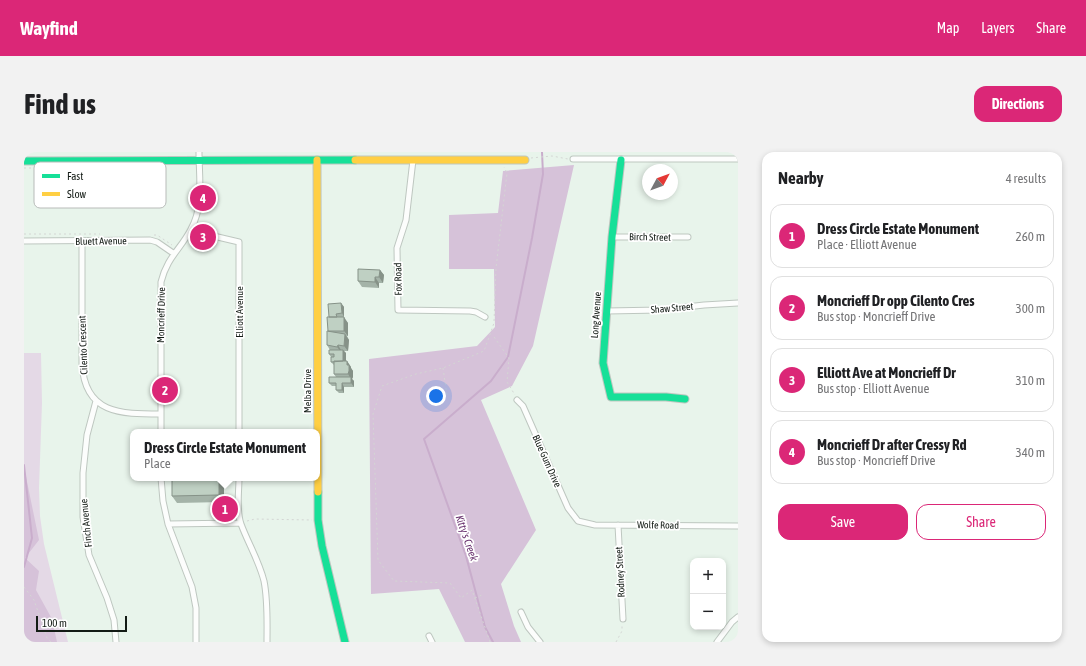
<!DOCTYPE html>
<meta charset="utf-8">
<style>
:root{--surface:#fff;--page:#f2f2f2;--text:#202124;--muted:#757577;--line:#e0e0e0;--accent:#db2777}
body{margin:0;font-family:"Asap Condensed",sans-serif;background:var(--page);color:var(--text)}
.controls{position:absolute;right:12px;bottom:12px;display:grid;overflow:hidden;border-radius:8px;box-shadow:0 2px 6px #0003}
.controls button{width:36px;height:36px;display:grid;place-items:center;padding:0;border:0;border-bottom:1px solid var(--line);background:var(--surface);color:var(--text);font:20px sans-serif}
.compass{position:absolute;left:618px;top:12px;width:36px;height:36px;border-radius:50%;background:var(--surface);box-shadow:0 2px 6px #0003;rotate:49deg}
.scale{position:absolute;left:12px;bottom:10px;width:91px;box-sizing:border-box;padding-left:4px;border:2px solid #131b15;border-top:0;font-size:11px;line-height:14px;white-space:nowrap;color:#131b15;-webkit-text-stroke:3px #fff;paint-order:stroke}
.you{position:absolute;left:412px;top:244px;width:14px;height:14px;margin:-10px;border:3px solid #fff;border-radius:50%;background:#1a73e8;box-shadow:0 0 0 6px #1a73e833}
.badge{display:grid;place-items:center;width:26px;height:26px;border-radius:50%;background:var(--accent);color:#fff;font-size:13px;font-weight:700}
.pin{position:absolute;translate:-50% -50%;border:2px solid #fff;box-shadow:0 1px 4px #0006}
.popup{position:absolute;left:106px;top:277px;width:190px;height:52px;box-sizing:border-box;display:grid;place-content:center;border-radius:8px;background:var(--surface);filter:drop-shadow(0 1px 3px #0005);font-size:13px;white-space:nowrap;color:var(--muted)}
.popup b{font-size:15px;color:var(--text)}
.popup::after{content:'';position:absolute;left:50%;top:100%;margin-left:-8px;border:8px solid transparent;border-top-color:var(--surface)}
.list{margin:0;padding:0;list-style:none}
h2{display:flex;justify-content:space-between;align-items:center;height:52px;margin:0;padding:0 16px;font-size:17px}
h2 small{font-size:13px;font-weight:400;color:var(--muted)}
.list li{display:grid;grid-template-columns:26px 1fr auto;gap:12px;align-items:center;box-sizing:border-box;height:64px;margin:0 8px 8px;padding:0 8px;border:1px solid var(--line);border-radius:12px}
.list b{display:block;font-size:15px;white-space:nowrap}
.list p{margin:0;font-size:13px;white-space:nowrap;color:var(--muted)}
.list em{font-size:13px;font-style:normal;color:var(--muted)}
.actions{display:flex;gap:8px;padding:12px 16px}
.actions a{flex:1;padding:9px 0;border:1px solid var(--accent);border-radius:12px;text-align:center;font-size:14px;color:var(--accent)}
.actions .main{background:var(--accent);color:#fff}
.map{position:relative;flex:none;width:714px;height:490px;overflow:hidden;border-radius:12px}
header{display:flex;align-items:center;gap:24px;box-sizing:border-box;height:56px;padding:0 20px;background:var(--accent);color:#fff}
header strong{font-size:19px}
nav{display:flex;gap:22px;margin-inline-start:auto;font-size:14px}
.intro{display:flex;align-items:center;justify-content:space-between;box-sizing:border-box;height:96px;padding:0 24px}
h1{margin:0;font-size:28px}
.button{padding:10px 18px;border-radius:12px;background:var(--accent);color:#fff;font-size:14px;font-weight:700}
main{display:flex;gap:24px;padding:0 24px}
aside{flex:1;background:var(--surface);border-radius:12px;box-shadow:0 2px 6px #0003}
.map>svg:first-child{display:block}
.green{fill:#e4d9e6}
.forest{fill:#d6c2d9}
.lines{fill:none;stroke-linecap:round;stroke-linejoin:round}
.stream{stroke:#c9adcc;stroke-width:2}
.street-casing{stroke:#bec7c0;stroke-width:7}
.fast-casing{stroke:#bec7c0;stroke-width:9}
.slow-casing{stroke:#bec7c0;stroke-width:9}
.path{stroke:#d4d6d4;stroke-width:1;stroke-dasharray:2 3;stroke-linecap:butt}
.street{stroke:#fcfdfc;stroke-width:5}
.fast{stroke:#16e098;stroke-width:7}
.slow{stroke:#ffcf43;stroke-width:7}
.wall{fill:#a4b3a8}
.shaded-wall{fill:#869288}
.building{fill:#bfd0c3;stroke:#869288}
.labels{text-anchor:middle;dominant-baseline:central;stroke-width:3.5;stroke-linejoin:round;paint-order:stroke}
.street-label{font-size:10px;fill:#131b15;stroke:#fff}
.water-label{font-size:11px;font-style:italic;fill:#67306d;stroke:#fff}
.key{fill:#fff;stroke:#b8bbb9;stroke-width:1}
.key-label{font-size:11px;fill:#131b15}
</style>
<header>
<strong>Wayfind</strong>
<nav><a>Map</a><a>Layers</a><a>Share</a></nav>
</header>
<div class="intro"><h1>Find us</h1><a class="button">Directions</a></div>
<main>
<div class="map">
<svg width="714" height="490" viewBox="0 0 714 490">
<rect width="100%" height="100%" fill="#e8f4eb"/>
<path class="green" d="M0,201H17L18,251L15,336L16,364L20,392L44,490H0Z"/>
<path class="forest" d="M550,13L509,194L488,234L457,248L512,378L477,432L490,474L497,490H441L415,437L347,442L345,207L453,194L471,175L470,117H425V63L474,61L479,19Z
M0,315L15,388L1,406L15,419L12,438L28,467L33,490H0Z"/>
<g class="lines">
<path class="stream" d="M0,313L8,386L0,415
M469,490L461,475L442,404L400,287L467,229L484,205L508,86L519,22L518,0"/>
<g class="street-casing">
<path id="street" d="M549,7H714
M389,8L382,68L373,96L374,158L446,159L452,160L461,165
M167,77L181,82L215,90V280
M588,85H664
M0,89L126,88L133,90L149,101
M58,90V212C61,262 96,262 137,262
M583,159L636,158L680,153L714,151
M493,248L499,254L544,356L554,369L571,373L714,374
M72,249L63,283L59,321V365L65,403L83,446L90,468L92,490
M137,280V130C143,105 157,97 167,77C180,54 175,25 175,0
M137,326L139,349L144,372L168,435L172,456V490
M215,326C215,340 212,358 217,372C224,391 235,409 240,429C244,449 243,470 243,490
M144,372L216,371
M594,373L599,467
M497,460L504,475L516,490
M405,484L408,490
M693,490L708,470L714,465"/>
</g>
<g class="fast-casing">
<path id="fast" d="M597,8L588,85L579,211L587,245H642L661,247
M0,9L331,8
M294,340V368L298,394L321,490"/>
</g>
<g class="slow-casing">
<path id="slow" d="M293,8L294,340
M331,8H501"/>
</g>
<path class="path" d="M507,6L528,4L544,7
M0,16H14
M0,82H76
M130,83H133L148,93
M470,185L485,206L483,230L491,243
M419,216L423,243
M223,369L231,367L288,368
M0,435L10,448L23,486L27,490
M451,446L458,443
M466,490L448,438L437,446L426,431L370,429L354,408L349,262L358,234L392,222L419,216L460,199L470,171L472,116L483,21L480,15
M592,490L598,479V473"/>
<use href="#street" class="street"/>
<use href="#fast" class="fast"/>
<use href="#slow" class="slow"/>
</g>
<path class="wall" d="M356,118L360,123L359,131H355V136L338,135L334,129Z
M317,151L320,155V165H317L324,171V184H323L325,188L324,199H320L322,201V209H323L327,215V216L329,219V225L328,227L330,229V235H320V241H315L312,238V234H308L305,231L312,225L310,222V213L307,210V205L305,202L306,198L303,193L305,180L304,179L305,165Z
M200,327V350L153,351L148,344Z"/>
<path class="shaded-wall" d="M356,118L360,123L359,131L355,125Z
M351,125L355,131V136L351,130Z
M317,151L320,155V165L318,161Z
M320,165L324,171V184L320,179Z
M321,182L325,188L324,199L320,194Z
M314,193L317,198V200L313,195Z
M319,198L322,201V213L319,210Z
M323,209L327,215V216L329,219V225L328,227L330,229V235L327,231V227L324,222Z
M318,231L320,235V241L318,238Z
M195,326H200V350L195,343Z"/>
<path class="building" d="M334,117L356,118L355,125H351V130L334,129Z
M317,151L318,161L312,162L313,165H305L304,152Z
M303,165H320V179H304Z
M303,179L321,182L320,194L314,193L313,195L303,193Z
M305,198H319V209L307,210V205H310V202H305Z
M310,209H323V213H325V219L324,222H310Z
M305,225H327V231H318V238H312V231H305Z
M148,326H195V343L148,344Z"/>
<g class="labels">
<g class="street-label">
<text transform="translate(626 85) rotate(1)">Birch Street</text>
<text transform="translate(77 89) rotate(-1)">Bluett Avenue</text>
<text transform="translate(374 127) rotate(-91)">Fox Road</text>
<text transform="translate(648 156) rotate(-5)">Shaw Street</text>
<text transform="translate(215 160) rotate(-90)">Elliott Avenue</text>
<text transform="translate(137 163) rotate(-89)">Moncrieff Drive</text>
<text transform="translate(572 163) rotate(-86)">Long Avenue</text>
<text transform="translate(59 193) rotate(-92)">Cilento Crescent</text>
<text transform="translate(283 239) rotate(-90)">Melba Drive</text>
<text transform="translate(523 309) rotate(66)">Blue Gum Drive</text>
<text transform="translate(62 371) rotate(-96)">Finch Avenue</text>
<text transform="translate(634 373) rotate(1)">Wolfe Road</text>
<text transform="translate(596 420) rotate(-93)">Rodney Street</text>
</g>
<g class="water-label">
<text transform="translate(443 386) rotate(71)">Kitty's Creek</text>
</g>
</g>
<rect x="10" y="10" width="132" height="46" rx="6" class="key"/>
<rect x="18" y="22" width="18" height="4" fill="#16e098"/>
<rect x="18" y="40" width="18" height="4" fill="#ffcf43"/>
<g class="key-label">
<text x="43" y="28">Fast</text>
<text x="43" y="46">Slow</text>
</g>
</svg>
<div class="controls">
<button>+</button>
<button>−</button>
</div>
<svg class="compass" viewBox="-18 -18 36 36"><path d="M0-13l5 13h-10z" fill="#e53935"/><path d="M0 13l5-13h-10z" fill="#757577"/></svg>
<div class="scale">100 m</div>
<div class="you"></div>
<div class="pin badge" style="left:201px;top:357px">1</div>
<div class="popup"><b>Dress Circle Estate Monument</b>Place</div>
<div class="pin badge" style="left:141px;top:238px">2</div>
<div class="pin badge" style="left:179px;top:85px">3</div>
<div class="pin badge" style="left:179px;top:46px">4</div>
</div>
<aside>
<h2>Nearby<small>4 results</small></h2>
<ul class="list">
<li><span class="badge">1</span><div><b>Dress Circle Estate Monument</b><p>Place · Elliott Avenue</p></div><em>260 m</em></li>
<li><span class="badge">2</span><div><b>Moncrieff Dr opp Cilento Cres</b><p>Bus stop · Moncrieff Drive</p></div><em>300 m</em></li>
<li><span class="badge">3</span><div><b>Elliott Ave at Moncrieff Dr</b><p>Bus stop · Elliott Avenue</p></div><em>310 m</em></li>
<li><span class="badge">4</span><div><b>Moncrieff Dr after Cressy Rd</b><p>Bus stop · Moncrieff Drive</p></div><em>340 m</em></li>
</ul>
<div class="actions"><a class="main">Save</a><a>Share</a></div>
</aside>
</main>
